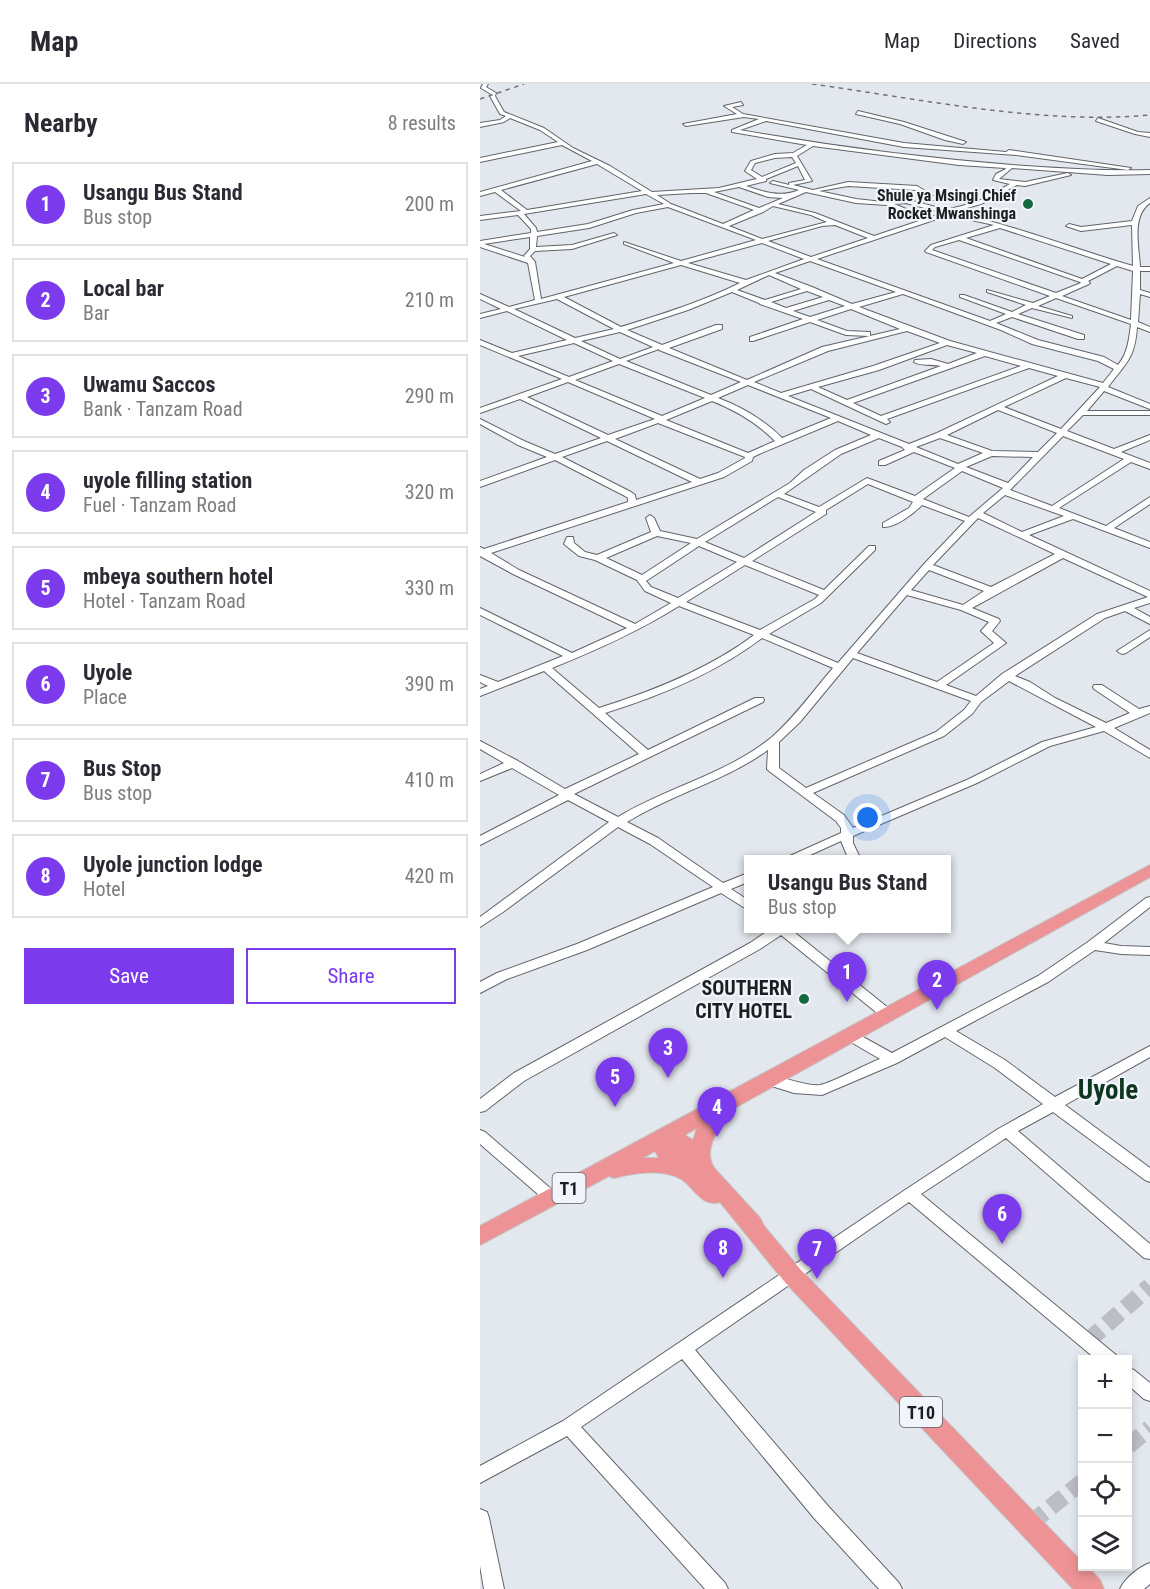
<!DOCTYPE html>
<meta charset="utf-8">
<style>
:root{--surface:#fff;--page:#f2f2f3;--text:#2b2b33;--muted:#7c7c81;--line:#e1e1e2;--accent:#7c3aed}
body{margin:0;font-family:"Roboto Condensed",sans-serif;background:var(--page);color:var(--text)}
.controls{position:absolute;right:18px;bottom:18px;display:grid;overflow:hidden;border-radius:0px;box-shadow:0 3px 9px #0003}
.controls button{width:54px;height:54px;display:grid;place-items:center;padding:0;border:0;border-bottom:2px solid var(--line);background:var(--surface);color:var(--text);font:30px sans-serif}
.you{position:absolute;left:388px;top:734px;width:21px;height:21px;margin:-15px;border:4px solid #fff;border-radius:50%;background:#1a73e8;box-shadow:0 0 0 9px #1a73e833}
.badge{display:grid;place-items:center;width:39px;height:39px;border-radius:50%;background:var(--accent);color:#fff;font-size:20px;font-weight:700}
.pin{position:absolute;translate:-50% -50px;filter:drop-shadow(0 2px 3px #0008)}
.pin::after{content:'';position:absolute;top:32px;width:21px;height:18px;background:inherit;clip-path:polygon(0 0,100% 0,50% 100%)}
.popup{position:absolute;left:264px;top:771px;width:207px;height:78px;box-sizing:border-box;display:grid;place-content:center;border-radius:0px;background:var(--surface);filter:drop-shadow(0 2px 4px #0005);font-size:20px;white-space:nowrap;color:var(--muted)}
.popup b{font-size:22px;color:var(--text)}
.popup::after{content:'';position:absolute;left:50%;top:100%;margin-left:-12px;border:12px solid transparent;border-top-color:var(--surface)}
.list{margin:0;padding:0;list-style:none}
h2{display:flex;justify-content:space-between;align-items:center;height:78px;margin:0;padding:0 24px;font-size:26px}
h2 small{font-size:20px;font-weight:400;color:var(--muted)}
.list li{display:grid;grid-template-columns:39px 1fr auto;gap:18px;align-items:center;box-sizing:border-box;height:84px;margin:0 12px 12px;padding:0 12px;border:2px solid var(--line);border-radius:0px}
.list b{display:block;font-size:22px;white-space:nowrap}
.list p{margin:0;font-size:20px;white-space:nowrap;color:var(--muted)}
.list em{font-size:20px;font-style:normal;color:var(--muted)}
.actions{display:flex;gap:12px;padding:18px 24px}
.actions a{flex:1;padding:14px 0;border:2px solid var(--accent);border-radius:0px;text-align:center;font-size:21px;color:var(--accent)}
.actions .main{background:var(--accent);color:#fff}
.icon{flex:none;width:33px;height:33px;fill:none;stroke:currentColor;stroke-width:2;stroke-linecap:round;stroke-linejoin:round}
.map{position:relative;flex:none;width:670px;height:1505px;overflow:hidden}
header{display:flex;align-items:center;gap:36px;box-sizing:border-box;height:84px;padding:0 30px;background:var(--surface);border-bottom:2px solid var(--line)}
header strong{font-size:28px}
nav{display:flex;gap:33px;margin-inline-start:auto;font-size:21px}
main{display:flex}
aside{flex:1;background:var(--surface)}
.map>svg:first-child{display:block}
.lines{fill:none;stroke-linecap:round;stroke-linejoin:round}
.minor-tunnel{stroke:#bbbfc5;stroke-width:17;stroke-dasharray:17 8;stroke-linecap:butt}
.minor-casing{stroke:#61656a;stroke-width:2}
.highway-casing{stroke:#c4c4c5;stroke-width:2}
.minor{fill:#fff;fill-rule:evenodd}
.highway{fill:#ed9396;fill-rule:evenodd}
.rail{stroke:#707276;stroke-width:1.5;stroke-dasharray:4.5 4.5;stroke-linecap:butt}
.poi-dot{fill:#146c3e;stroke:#f1f4fb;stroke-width:2}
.labels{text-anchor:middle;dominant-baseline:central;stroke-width:4.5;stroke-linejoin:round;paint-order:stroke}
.far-poi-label{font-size:16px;font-weight:bold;fill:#1d1e20;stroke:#f1f4fb;text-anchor:end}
.shield{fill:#f1f4fb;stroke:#5d5e62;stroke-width:1.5}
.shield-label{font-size:18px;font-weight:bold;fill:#1d1e20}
.poi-label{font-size:20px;font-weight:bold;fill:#1d1e20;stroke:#f1f4fb;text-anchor:end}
.near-quarter-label{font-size:27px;font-weight:bold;fill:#0e351e;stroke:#f1f4fb}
</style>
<header>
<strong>Map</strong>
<nav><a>Map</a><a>Directions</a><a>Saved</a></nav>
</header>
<main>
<aside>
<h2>Nearby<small>8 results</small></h2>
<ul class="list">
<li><span class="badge">1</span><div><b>Usangu Bus Stand</b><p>Bus stop</p></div><em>200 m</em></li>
<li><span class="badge">2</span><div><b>Local bar</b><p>Bar</p></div><em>210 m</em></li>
<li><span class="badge">3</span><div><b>Uwamu Saccos</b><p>Bank · Tanzam Road</p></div><em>290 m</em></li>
<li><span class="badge">4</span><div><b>uyole filling station</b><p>Fuel · Tanzam Road</p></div><em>320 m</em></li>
<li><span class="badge">5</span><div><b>mbeya southern hotel</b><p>Hotel · Tanzam Road</p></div><em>330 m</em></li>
<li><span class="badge">6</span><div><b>Uyole</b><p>Place</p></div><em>390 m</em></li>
<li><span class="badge">7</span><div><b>Bus Stop</b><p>Bus stop</p></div><em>410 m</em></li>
<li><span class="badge">8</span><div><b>Uyole junction lodge</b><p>Hotel</p></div><em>420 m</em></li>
</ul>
<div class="actions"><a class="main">Save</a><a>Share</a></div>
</aside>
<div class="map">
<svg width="670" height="1505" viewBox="0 0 670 1505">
<rect width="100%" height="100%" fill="#e3e7ee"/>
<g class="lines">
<path class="minor-tunnel" d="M608,1257L670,1202
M648,1362L670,1344
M551,1439L602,1398"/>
<g class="minor-casing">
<path id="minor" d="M3,0H8L6,3L16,9L15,12L24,28L64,44L93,64L130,82L172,108L239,104L272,96L277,95L265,87L271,77L295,70L313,69L327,61L252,48V46L279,35L264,33L206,42L203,40L257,30L244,22L261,18L263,21L252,23L263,30L424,59L526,68L529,66L651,84L648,86L536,71L424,63L286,37L260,46C355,63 450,75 546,82C588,85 629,87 670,86V90L628,91L532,84L519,95L545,98L588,89L591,91L545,102L537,101L501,120L472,128C534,141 594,165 653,182L652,141L601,147L586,142L589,140L601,143L652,137L658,122L670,114V119C651,132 659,163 660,183H670V187H660V206L670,209V213L660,210L658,238L670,243V248L657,243C655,275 645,280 628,303L670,320V325L624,307L607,327H670V331H603L587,347L634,365L670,351V356L641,368L670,379V385L651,378L579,424L626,442L670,413V420L634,444L670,458V464L593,435L549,451L670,507V519L654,524L670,533V540L645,527L625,534L535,592L550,598L575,614L626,639L650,629L614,605L613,603L614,601H622L659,625L670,622V629L634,644L670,666V674L624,647L570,662L497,699L373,752V759L381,776H369L361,757L319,776H301L361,749V744L356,737L289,687L287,685L288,666C245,697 192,710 147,738L178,754L243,799L268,789V798L251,805L268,816V826L241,809L107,866L27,895L0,909V898L17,889L97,860L233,803L170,760L138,743L23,828L0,843V833L129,738L88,716L0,761V752L79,711L32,684L0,697V690L24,679L0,665V657L38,677L85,705L159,670L64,587L0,612V605L8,602L0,598V591L18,598L83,572L0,531V524L92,569L147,544L33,490L0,472V463L4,465L148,418V414L145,412L75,376L0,403V397L67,373L38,361L0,340V335L44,357L75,370L121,354L40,315L0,329V324L82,295L0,261V256L32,269L87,256L27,227L0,234V230L21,225L0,215V210L29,223L55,216L48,179L0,163V157L51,149V145L38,131L0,136V132L41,127L15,108L0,112V108L112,77L82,61L0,78V74L78,58L60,46L30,34L24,38L0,43V39L20,36L26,32L20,30L10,12L11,10L1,4ZM333,62L479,81L525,84L526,85L516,90L513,96L530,100L497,118L466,126L441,119L458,115L437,102L368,98L333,106L313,101L332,97L317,72ZM312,73L316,79L282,93L271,86L275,79L295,74ZM117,80L162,107L47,126L21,106ZM318,82L325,96L309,99V101L293,97L290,99L319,106C301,114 284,108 266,102L286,97V95ZM368,102L436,106L450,114L436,118L426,115L403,118L376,115L339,107ZM259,103L288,113L303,114L279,124L234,108ZM326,108L376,119L407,121L442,136L394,152L335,129L298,120ZM212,109H226L274,126L243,140L191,120L177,111ZM166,110L184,120L153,126L108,140L57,148L56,144L44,130ZM426,119L463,129L448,134L414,120ZM293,122L331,131L347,138L282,155L249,142L283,128ZM188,123L276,156L201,177L144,158V160L194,179L61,215L55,178L50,172L55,167L92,165L137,151L134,149L92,161L56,163L57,152L109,144L156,129ZM469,131L514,141L451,161L445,167L446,168L570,212L553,219L507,206V208L546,221L532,228L484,211H480V213L526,230L510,237L337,175ZM355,141L388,154L331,173L288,157L342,142ZM520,144L631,180L602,195L486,154ZM50,153V165L44,172L45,173L4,160ZM479,156L600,198L601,199L576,209L452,166L455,163ZM282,159L324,175L266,196L208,179ZM330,177L416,208L372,220L332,203L295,189ZM201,181L260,199C222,218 182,230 141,243L84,213ZM637,182L653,187L651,236L582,212L609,200L610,199L608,197ZM289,191L321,205L285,216L257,206ZM327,207L343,213L306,224L291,218ZM252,208L279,219L280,220L323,235L270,253V257H273L330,238L366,251L390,252V248L367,247L337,236L371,225L420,245L342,263L267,296L189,264L242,245V241H236L182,261L147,246L208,226ZM423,210L521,246L552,260L618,277L634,285L623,299L470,257L379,223ZM576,214L651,240C649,255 648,269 638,281L624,273L558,256L516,239L532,233L598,255H604V251L538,230L552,224L592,234V232L558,222ZM77,215L134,245L95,254L34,225ZM349,216L365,222L330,233L313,227ZM427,247L460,259L393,282L301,309L274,298L348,267ZM140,248L173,263L140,275L101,257ZM94,259L133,277L89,293L38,272ZM467,261L497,269L468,280L451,275L435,276L434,278C439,282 453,280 461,282L367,316L338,303L399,286ZM179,265V266L261,298L231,311L146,277ZM505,272L541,282L401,332L373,319ZM139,280L225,314L182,332L95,296ZM549,284L578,292L457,349L429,360L308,312L331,305L406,340L410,338L407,335ZM586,294L620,303L581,345L524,323ZM88,298L175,335L128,351L47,313ZM268,301L351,334L302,354C284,336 262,323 238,314ZM232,317C255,326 277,339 295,357L268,369L186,336ZM518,326L577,349L558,368L512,367L467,351ZM358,337L391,351L355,366L324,386L310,399L217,455L180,447L174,434L170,431L166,434L171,448L117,471L105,468L94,459L93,453H87L84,460L99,472L115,476L157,496L165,507L191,519L155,540L39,486L11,469L244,393L272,377L273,373L279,370ZM178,339L265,373V374L238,389L220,395L135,355ZM583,352L644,375L572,422L530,406ZM399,354L422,363L425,366L399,377V381H405L434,368L475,384L435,412L387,394L339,423L304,410L361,370ZM460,354L503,369L478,380L436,363ZM127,357L212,398L156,416L155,411L151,408L82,373ZM512,372L553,373L528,399L486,383ZM482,387L523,404L489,433L443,415ZM388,400L433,418L429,424L403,439V443C415,444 433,430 442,421L485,437L444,480L358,579L289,550L341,519L395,466V462H389L344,506L272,477L346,430V426ZM525,411L584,432L542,448L503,429ZM298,413L336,428L264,474L225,458ZM498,434L575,470L511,503L453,481ZM177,452L211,459L162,491L126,474ZM219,462L257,478L198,514L171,503L166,497ZM583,474L668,513L617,530L522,590L496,612L466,601L526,559L512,547L520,537L519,535L492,524ZM265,481L339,511L335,515L280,546L206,518ZM449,486L504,507L483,521L431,506ZM427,511L481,526L509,538L501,547L514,559L457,598L377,569ZM199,522L274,551C229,585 173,607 119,624L72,584C117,566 159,547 199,522ZM282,554L353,584C333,607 315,633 292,653C247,690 187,703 138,733L94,710L283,618L284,616L283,614H275L168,666L125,629C180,612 236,589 282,554ZM373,574L491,617L484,626L456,648L326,704L299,684V658L320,638ZM529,597L616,643L562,658L489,695L373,744L364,731L333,709L464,652L492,630L501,618Z
M378,27L424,38L486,58L483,60L465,56L420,40L376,30Z
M618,34L658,48L670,49V53L655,50L616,37Z
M670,546V553L646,569L642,570L637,567Z
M670,813V823L624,859L641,862L670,863V871L641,870L615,866L568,898L476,947L525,976L575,1013L670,962V973L585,1021L670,1084V1098L665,1096L573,1028L538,1047L670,1160V1175L664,1174L526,1054L441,1110L636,1271L638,1276H617L429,1118L215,1266L348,1422L419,1499L422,1505H399L334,1434L202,1275L101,1343L245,1499L248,1505H225L87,1352L0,1399V1382L83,1337L425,1106L518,1045L563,1020L515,984L465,953L417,979L342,1011L314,1009L285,1000L283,996L285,992C296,989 323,1003 340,1001C352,999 386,980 400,975L364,954L362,951L364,948H374L412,969L558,892L608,858L666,814Z
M292,844H309L412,927L414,930L412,933H402L301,851L280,865L44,997L5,1027L0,1028V1015L34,989L270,859Z
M0,1046L5,1048L77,1110L80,1114L77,1118L72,1120L67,1118L0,1060Z
M648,1284L654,1286L670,1299V1317L664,1315L648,1301Z
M0,1425L7,1428L9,1434L24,1505H4L0,1482Z
M670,1479V1500L664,1505H640C645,1494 659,1483 670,1479Z"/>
</g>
<g class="highway-casing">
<path id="highway" d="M670,781V793L251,1026C240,1042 221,1066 235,1085L280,1134L284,1142L320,1185L602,1478V1482H607L620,1496L624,1505H593L304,1197L240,1118C222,1124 214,1103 201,1095C182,1084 154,1089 134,1094L129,1092L0,1161V1142ZM217,1044L213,1056L205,1051ZM175,1067L179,1074H163Z"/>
</g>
<use href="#minor" class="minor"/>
<use href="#highway" class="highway"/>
<path class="rail" d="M332,0C441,15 561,41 670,31
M0,15L44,0"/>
</g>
<g class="poi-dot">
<circle cx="548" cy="120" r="6"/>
<circle cx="324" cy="915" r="6"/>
</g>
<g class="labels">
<g class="far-poi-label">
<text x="536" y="111">Shule ya Msingi Chief<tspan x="536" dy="18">Rocket Mwanshinga</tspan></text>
</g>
<g class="shield">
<rect x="72.5" y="1089" width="33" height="30" rx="4.5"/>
<rect x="420" y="1313" width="42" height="30" rx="4.5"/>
</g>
<g class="shield-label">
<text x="89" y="1104">T1</text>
<text x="441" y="1328">T10</text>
</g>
<g class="poi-label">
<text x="312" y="904">SOUTHERN<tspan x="312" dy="23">CITY HOTEL</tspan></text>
</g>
<g class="near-quarter-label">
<text x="628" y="1006">Uyole</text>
</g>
</g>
</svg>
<div class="controls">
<button>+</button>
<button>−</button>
<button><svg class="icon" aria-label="locate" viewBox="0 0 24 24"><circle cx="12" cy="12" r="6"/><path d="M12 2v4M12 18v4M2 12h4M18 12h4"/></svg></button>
<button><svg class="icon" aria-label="layers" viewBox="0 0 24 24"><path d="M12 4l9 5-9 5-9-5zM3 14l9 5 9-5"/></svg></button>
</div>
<div class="you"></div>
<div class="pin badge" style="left:367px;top:918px">1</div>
<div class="popup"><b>Usangu Bus Stand</b>Bus stop</div>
<div class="pin badge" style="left:457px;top:926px">2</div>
<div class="pin badge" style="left:188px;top:994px">3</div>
<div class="pin badge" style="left:237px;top:1053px">4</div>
<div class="pin badge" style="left:135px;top:1023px">5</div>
<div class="pin badge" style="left:522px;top:1160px">6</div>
<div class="pin badge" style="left:337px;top:1195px">7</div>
<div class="pin badge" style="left:243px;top:1194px">8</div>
</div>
</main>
